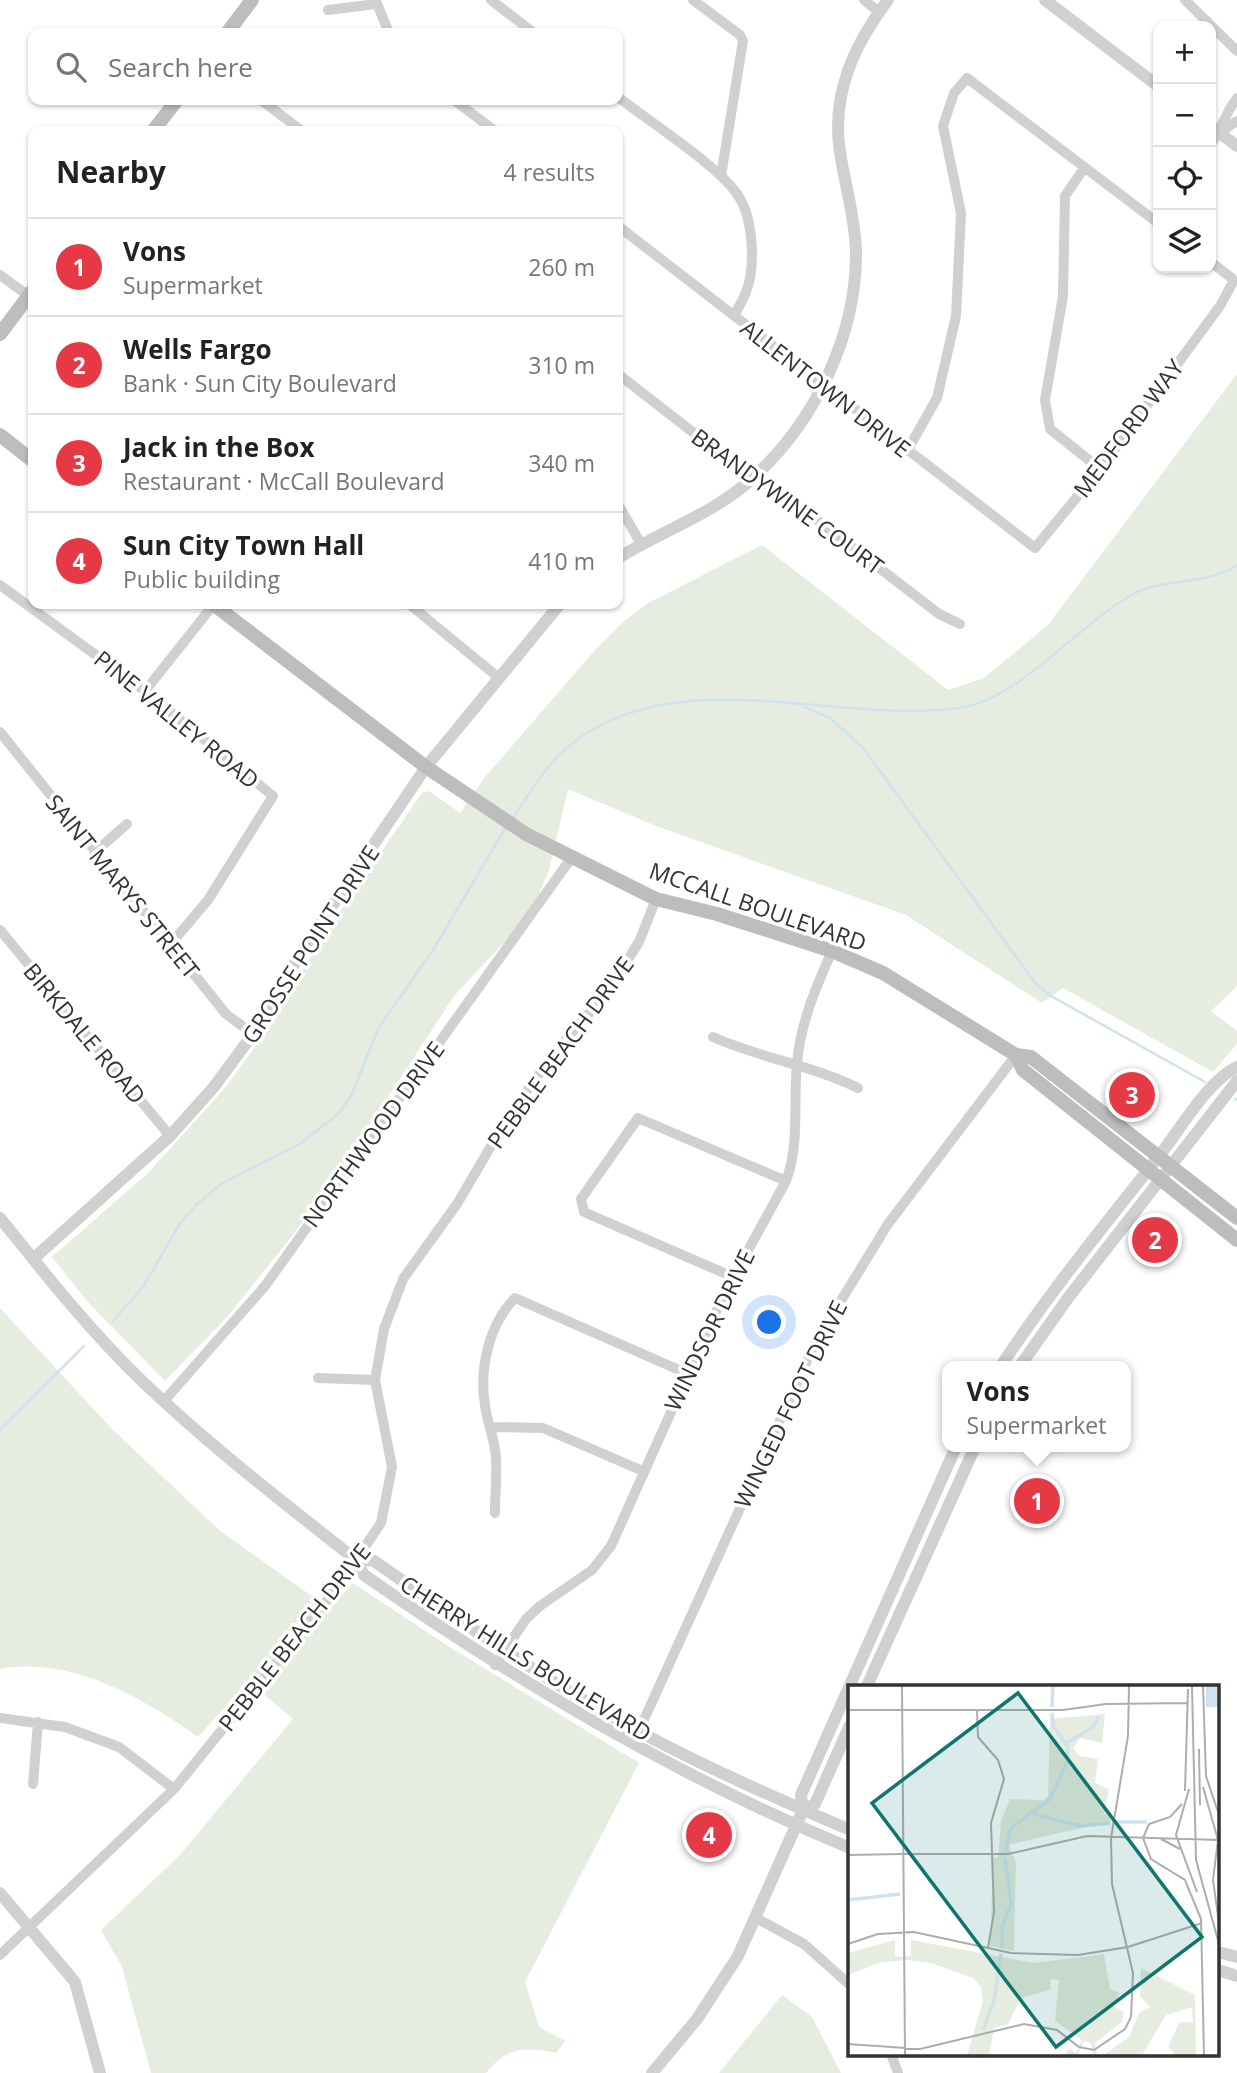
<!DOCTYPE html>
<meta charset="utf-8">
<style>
:root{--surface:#fff;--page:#f6f6f6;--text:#222;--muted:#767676;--line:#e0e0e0;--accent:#e63946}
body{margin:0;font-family:"Open Sans",sans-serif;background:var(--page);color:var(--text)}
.controls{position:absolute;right:21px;top:21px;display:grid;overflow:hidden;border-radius:14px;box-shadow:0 2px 5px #0004}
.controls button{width:63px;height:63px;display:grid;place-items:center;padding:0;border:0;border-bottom:2px solid var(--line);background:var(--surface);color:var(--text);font:35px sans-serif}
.you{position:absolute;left:770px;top:1323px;width:24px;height:24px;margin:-18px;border:5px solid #fff;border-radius:50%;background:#1a73e8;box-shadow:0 0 0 10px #1a73e833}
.badge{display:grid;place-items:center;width:46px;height:46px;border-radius:50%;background:var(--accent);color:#fff;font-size:23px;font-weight:700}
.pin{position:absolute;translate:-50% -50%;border:4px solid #fff;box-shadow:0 2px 7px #0006}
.popup{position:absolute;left:942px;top:1361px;width:189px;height:91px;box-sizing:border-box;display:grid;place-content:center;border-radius:14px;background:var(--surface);filter:drop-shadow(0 2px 5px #0005);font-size:23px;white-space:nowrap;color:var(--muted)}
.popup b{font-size:26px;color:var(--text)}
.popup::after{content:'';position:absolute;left:50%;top:100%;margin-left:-14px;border:14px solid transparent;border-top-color:var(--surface)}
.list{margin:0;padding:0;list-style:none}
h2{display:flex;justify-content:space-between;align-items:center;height:91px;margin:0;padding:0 28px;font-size:30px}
h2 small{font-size:23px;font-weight:400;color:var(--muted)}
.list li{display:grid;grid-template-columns:46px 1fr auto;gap:21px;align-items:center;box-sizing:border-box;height:98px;padding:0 28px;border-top:2px solid var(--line)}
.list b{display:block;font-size:26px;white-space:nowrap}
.list p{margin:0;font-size:23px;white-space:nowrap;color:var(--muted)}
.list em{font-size:23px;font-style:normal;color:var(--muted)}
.icon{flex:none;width:38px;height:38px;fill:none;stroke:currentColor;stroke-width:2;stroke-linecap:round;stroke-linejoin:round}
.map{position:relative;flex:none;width:1237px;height:2073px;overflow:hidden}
.search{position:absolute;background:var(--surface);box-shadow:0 2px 5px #0004;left:28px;top:28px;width:595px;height:77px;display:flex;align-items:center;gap:18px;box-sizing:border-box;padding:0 24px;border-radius:14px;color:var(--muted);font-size:26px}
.panel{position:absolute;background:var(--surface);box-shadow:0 2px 5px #0004;left:28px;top:126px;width:595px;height:483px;border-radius:14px}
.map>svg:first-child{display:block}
.green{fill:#e6ecdf}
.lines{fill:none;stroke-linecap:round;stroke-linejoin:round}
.stream{stroke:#cfe2ee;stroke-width:2.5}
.minor{stroke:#d0d0d0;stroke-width:10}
.tertiary{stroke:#d0d0d0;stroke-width:12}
.secondary{stroke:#bdbdbd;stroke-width:14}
.labels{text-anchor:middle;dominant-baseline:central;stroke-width:7;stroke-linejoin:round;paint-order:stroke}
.street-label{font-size:23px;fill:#333;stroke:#fff}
.inset-river{fill:none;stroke:#cfe2ee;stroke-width:3.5}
.inset-road{fill:none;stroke:#adadad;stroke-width:2}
.view{fill:#0f766e;fill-opacity:0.15;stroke:#0f766e;stroke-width:3.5}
.inset-edge{fill:none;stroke:#333;stroke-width:3.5}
</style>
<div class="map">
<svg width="1237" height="2073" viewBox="0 0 1237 2073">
<rect width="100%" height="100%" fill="#fff"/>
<path class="green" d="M1237,374V986L1211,1011L1237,1031V1044L1213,1072L1063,988L1042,1003L906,915L656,826L568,789L549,870L531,913L454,996L333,1181L285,1245L227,1317L165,1381L87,1301L52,1257L149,1172L226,1087L272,1023L319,942L422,793L429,791L460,813L485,777L596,649L623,622L648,603L762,545L948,690L984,678L1048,625Z
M0,1308L111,1428L219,1530L330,1609L353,1583L448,1646L639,1763L525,1982L539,2027L565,2041L556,2053C525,2047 508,2046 486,2073H151L122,1967L101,1930L180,1855L293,1719L248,1681L198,1737C143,1698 71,1656 0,1669Z
M782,1995L812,2017L841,2073H719Z"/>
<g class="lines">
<path class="stream" d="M805,707L830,718L863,748L1036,984L1051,996L1205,1082
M512,819C527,797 541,773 559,755C662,655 831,725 959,708C1020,700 1080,622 1135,593C1166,578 1209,585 1237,565
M1235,1099L1237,1100
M113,1321L143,1287L179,1225L196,1205L221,1184L301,1143L338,1114L351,1096L379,1027L433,950L506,827
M0,1430L84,1346"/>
<path class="minor" d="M491,0L534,33
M693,0L740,35L743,41L721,176
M864,0L879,12
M1185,0L1237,51
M376,1L389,33
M328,10L376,4
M618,97C647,120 722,168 739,197C753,219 756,267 746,292C743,300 738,308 734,316
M261,100L302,131
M454,100L495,131
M1219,133L1237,121
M1211,144C1222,129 1225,113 1237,98
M1084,168L1065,196L1063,296L1045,400L1050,429L1100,469
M618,226L1035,548L1100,469L1220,306L1234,280L1211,262
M0,275L33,299
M618,374L735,465L782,493L939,614L960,624
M907,451L937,398L956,316L961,213L943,126L954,93L967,78L1158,223
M618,504L641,544
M0,585L145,691L273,796L208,900L169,946
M409,604L499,678
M145,691L214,604
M0,732L226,1014L253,1034
M94,853L127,824
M0,930L170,1136
M713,1037C760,1058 811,1065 858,1088
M733,1277L584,1212L581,1199L638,1118L786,1181
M318,1378L375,1380
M164,1401L265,1286L572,857
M492,1427L543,1428L643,1471
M495,1513C495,1495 497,1476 496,1458C495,1439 487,1423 485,1405C479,1369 489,1324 515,1298L686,1373
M495,1665L526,1619L540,1606L592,1570L611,1546L723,1296L786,1181C800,1144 793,1103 797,1064C800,1024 816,987 832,951
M0,1718L65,1727L119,1747L174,1789
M637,1735L815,1343L888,1224L1016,1055
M33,1784L38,1722
M756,1918L804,1944L850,1985
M0,1955L174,1789L334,1592L381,1523L392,1467L375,1380L384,1329L403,1279L457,1204L511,1112L561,1045L606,994L639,942L656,899
M891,2054L898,2073"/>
<path class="tertiary" d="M1045,0L1158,86
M1211,126L1237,146
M618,558C663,530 714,514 754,477C815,421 857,335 856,251C855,217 845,185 840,152C831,94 854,45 888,0
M0,1218C45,1274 91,1332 143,1382C210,1446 283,1502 355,1559L364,1575C518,1682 676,1776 850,1848
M33,1259L170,1136L213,1088L253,1034L305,946L426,767L560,604
M1001,1366C1050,1291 1108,1221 1163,1151C1182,1126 1209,1080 1237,1067
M1020,1366L1068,1298L1237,1081
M355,1559L374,1561C460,1621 546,1681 638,1731C707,1768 778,1799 850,1830
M867,1686L975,1447
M803,1810L815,1804L850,1725
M0,1893L75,1982L100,2073
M1218,1952L1237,1957
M1218,1970L1237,1976
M652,2073L697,2019L738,1956L803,1810L801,1795L956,1447"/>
<path class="secondary" d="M227,33L252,0
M153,131L177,100
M0,334L33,290
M0,435L33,461
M213,604L426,767L526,834L656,899L717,914L832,951L883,973L1016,1055L1031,1057L1237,1218
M1016,1055L1023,1070L1237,1240"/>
</g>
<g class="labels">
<g class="street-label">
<text transform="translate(826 388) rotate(38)">ALLENTOWN DRIVE</text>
<text transform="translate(1128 428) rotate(-53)">MEDFORD WAY</text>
<text transform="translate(788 501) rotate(36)">BRANDYWINE COURT</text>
<text transform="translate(177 719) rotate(39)">PINE VALLEY ROAD</text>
<text transform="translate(123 886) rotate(51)">SAINT MARYS STREET</text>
<text transform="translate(758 906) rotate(19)">MCCALL BOULEVARD</text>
<text transform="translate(310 944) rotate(-57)">GROSSE POINT DRIVE</text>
<text transform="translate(85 1033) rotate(50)">BIRKDALE ROAD</text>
<text transform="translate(560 1052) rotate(-54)">PEBBLE BEACH DRIVE</text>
<text transform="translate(373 1134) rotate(-54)">NORTHWOOD DRIVE</text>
<text transform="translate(709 1330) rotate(-64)">WINDSOR DRIVE</text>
<text transform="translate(790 1404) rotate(-64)">WINGED FOOT DRIVE</text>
<text transform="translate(294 1637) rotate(-52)">PEBBLE BEACH DRIVE</text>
<text transform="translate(526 1658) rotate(32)">CHERRY HILLS BOULEVARD</text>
</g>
</g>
<g transform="translate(848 1685)">
<rect width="371" height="371" fill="#fff"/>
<path d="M257,29L254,58L232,53L225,64L232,71L250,74L247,98L261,104L256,129H262V136L161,160L168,178L166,266L142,261L145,173L150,172L153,136L162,114L197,115L200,110L202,34ZM47,255V272L63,271V255L186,278L256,269L262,304L272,308L265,321L276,327L274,337L247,358L249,370H245L243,358L236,356L230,370H217L221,364L228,368L234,355L207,336L211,295L203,294L202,305L173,313L160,339L146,343L141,370H119L135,316L133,302L125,293L83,278L58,275L30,278L0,290V268ZM293,283L347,310L348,370H327L320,362L331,338L345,337L344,322L318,330L294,370H256L281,352L291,328L302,322L292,311Z" fill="#e6ecdf"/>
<path d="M358,1H371V22H358Z" fill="#cfe2ee"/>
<path class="inset-river" d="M204,22L205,1M219,58L245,42L251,31M185,129L233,141L262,138M268,137H299M157,168L163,143L202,114L220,75L219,60L205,41L204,28M0,215L52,209M154,263V242L163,219L157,173M135,345L146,316L153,269"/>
<path class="inset-road" d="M54,1L57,370M344,1L348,175L371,259M355,1L358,91L371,130M0,25H215L258,19L340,18M129,25L130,52L150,75L156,94L143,138L146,227L140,263M351,64L352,120M355,102L370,155L365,195L371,238M341,104L328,150L349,207M337,106L340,4M334,119L322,132L301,139L295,153L303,174L337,195L353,234L356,370M313,154L332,164M54,169H160L239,151L371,155M0,170L54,169M0,259L30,249L66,247L163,268L230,270L280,262L354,238M0,359L72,364L176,339L209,345L231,362L246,365L277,344L283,332L285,288L264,199L263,153L280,51L281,1"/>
<path class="view" d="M170,8L354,252L208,362L24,118Z"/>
<rect width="371" height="371" class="inset-edge"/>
</g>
</svg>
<div class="controls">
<button>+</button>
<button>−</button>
<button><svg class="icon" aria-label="locate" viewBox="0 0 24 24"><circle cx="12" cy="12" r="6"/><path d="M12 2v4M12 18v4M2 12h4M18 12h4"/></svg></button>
<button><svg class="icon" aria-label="layers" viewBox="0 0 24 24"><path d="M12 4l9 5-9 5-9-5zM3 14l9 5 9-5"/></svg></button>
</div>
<div class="you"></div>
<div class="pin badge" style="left:1037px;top:1501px">1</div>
<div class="popup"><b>Vons</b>Supermarket</div>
<div class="pin badge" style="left:1155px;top:1240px">2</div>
<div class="pin badge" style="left:1132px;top:1095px">3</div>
<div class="pin badge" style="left:709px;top:1835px">4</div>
<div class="search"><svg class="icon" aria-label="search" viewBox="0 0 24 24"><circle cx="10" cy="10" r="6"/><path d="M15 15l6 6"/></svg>Search here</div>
<section class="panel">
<h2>Nearby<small>4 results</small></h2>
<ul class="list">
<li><span class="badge">1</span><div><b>Vons</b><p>Supermarket</p></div><em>260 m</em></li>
<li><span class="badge">2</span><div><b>Wells Fargo</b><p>Bank · Sun City Boulevard</p></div><em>310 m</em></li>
<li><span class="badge">3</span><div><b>Jack in the Box</b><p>Restaurant · McCall Boulevard</p></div><em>340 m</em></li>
<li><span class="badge">4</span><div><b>Sun City Town Hall</b><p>Public building</p></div><em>410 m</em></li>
</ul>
</section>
</div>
